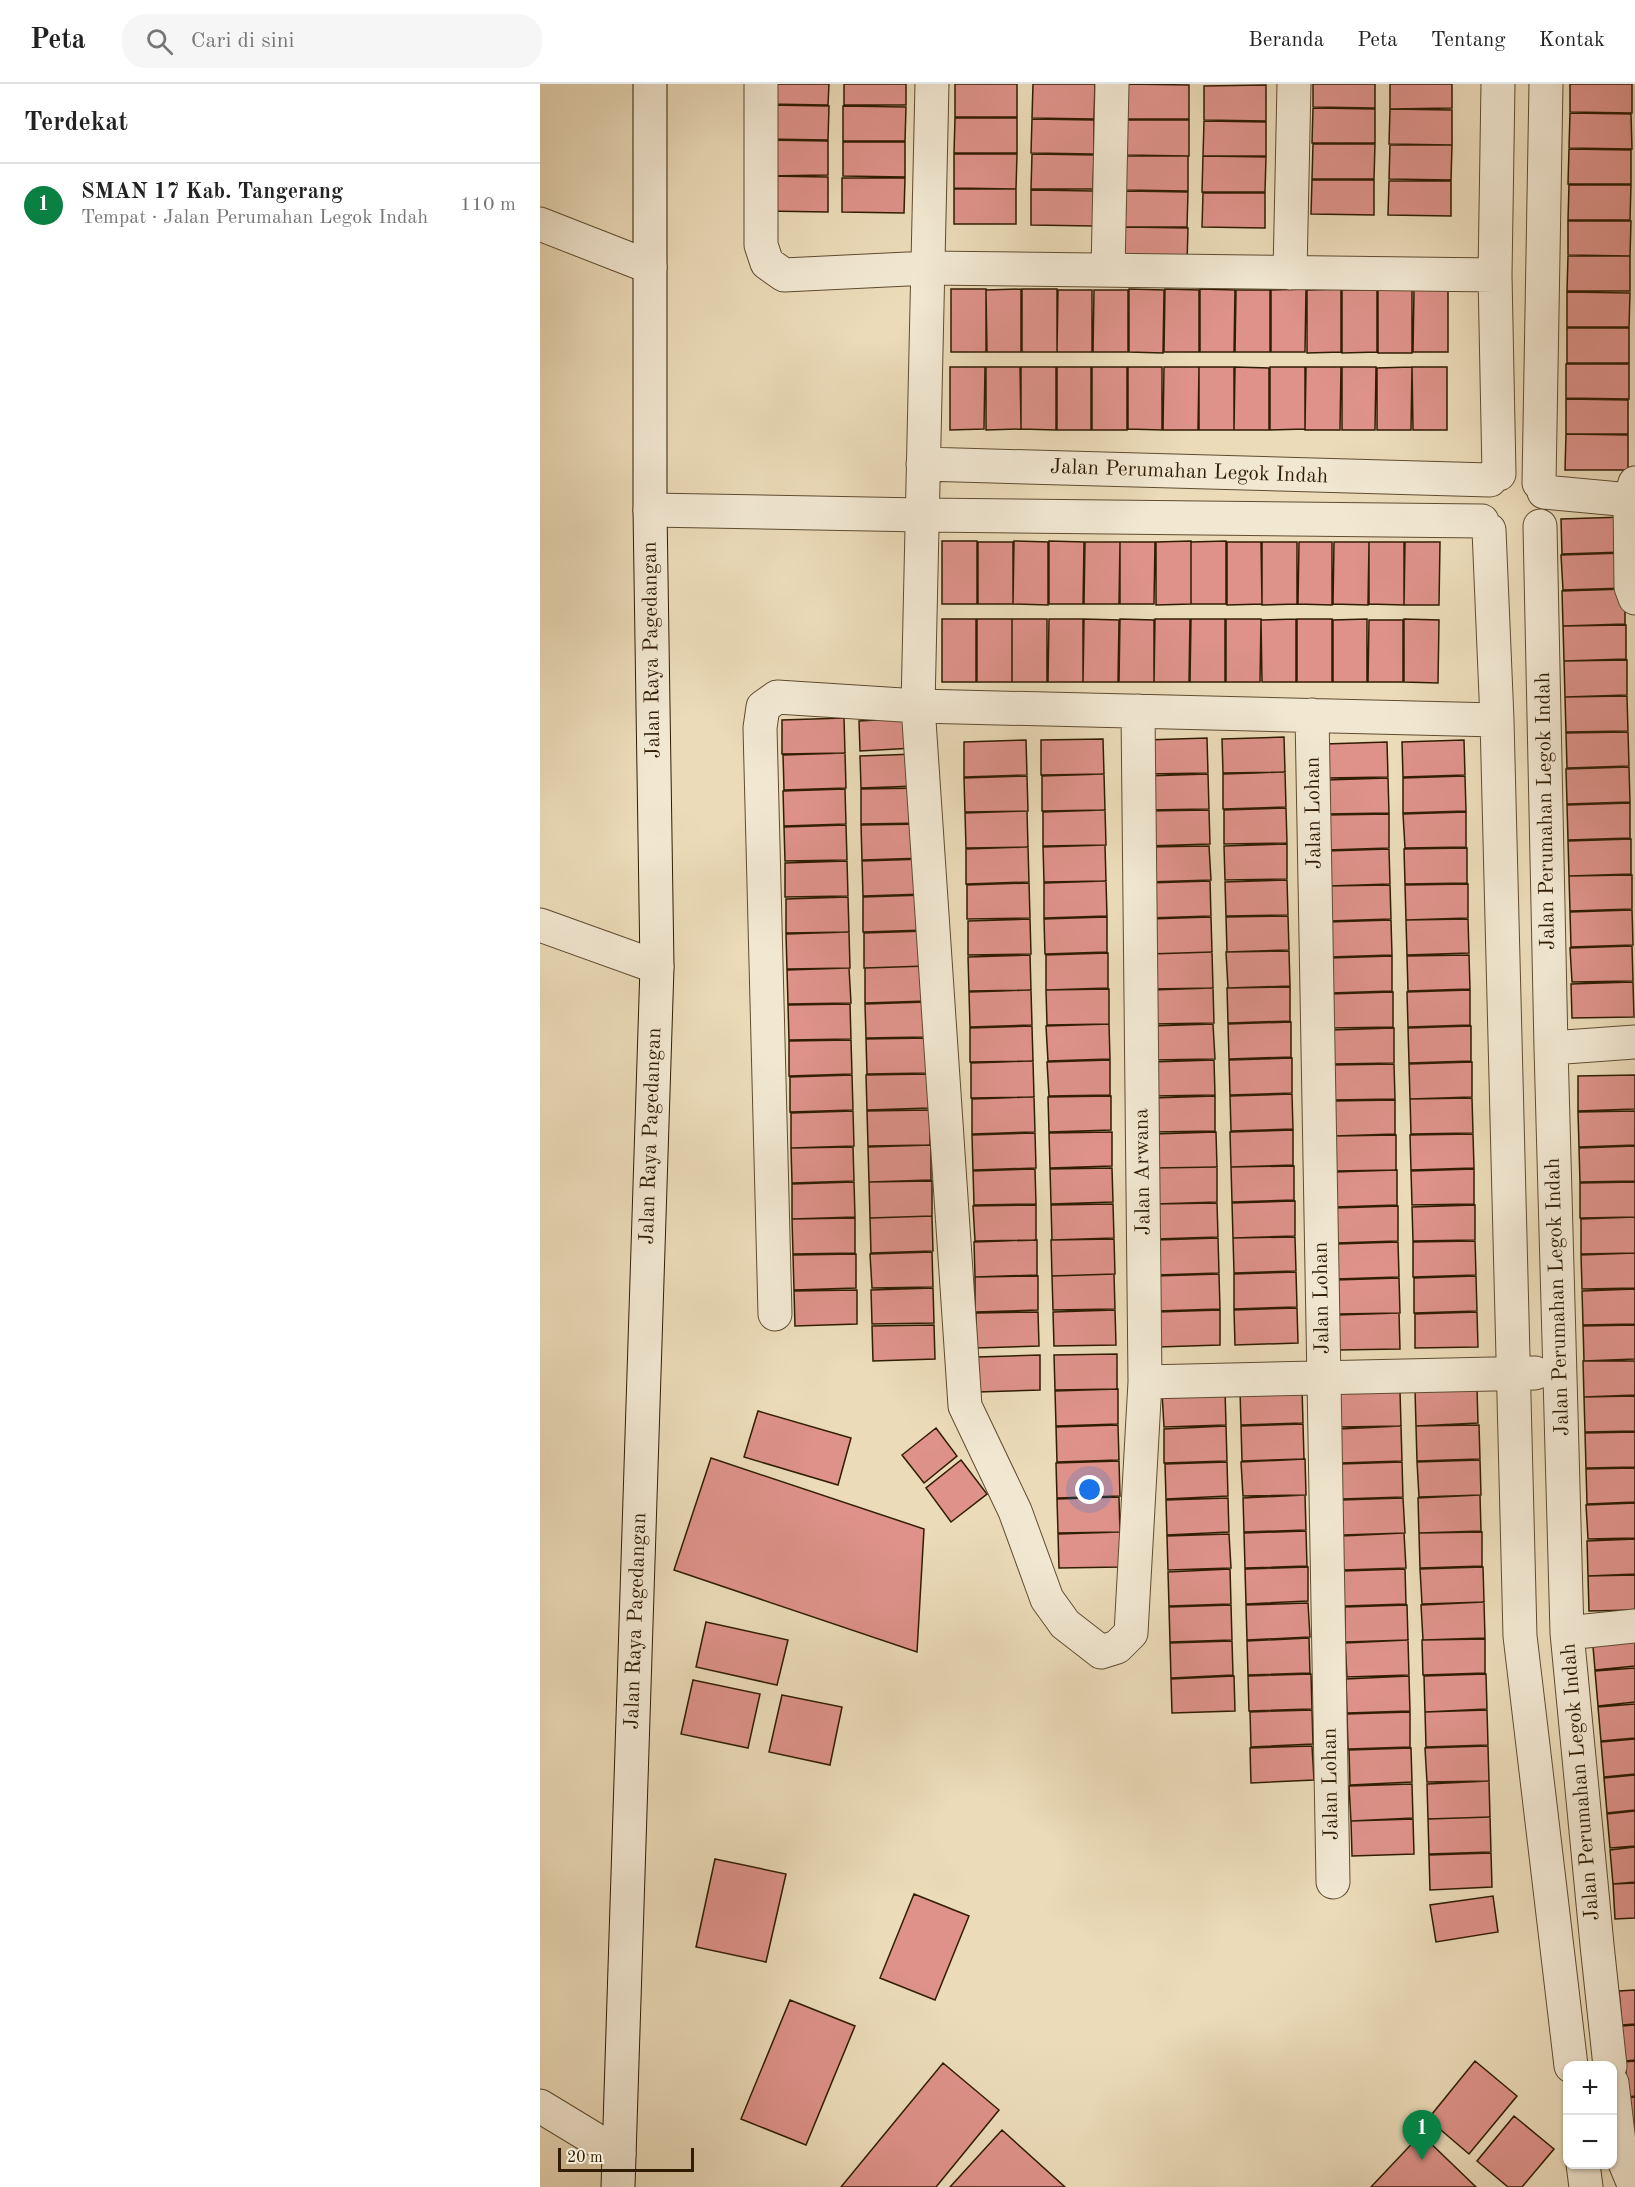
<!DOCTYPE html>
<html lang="id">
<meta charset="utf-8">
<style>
:root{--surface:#fff;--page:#f6f6f6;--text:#222;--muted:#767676;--line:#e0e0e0;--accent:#0b8043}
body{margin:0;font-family:"Old Standard TT",serif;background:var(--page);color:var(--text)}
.controls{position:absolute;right:18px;bottom:18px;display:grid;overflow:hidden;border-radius:12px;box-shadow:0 2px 4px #0004}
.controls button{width:54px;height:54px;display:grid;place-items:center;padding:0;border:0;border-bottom:2px solid var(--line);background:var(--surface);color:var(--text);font:30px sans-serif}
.scale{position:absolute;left:18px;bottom:15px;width:136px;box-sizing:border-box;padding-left:6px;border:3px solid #301d03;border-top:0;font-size:16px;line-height:21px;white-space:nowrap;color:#301d03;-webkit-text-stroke:4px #f2e8d2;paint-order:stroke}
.you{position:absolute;left:550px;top:1406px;width:21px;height:21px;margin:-15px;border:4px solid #fff;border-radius:50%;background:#1a73e8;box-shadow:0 0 0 9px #1a73e833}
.badge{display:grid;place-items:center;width:39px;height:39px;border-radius:50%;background:var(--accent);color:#fff;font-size:20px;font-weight:700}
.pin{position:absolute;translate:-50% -50px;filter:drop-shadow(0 2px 3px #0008)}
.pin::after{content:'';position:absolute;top:32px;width:21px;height:18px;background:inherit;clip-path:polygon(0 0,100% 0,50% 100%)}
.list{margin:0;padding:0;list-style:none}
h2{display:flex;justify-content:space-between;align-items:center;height:78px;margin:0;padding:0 24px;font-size:26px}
h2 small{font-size:20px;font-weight:400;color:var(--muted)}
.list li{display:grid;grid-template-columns:39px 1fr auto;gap:18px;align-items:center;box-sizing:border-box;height:84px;padding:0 24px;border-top:2px solid var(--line)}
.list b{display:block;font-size:22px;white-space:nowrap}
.list p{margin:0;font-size:20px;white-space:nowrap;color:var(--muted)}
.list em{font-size:20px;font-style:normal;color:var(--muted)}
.icon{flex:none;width:33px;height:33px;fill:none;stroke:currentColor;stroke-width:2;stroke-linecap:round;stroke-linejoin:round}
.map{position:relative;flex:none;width:1095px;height:2103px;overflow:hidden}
header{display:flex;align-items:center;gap:36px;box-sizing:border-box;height:84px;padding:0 30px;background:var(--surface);border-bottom:2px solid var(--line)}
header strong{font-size:28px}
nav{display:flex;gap:33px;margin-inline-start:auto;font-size:21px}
.search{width:420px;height:54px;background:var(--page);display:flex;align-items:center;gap:15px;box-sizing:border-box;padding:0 21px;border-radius:24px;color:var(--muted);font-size:22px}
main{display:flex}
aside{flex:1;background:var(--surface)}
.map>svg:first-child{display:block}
.building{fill:#de928a;stroke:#301d03;stroke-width:1.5}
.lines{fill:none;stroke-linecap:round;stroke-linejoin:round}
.street-casing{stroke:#5f4c30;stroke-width:35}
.secondary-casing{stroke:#301d03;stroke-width:35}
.street{stroke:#f2e8d2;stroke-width:33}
.secondary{stroke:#f2e8d2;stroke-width:33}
.labels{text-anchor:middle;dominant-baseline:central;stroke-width:4.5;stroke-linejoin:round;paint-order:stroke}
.street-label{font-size:21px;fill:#301d03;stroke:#f2e8d2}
</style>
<header>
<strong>Peta</strong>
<div class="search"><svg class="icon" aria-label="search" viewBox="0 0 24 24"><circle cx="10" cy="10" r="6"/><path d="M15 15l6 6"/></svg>Cari di sini</div>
<nav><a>Beranda</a><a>Peta</a><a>Tentang</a><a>Kontak</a></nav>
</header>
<main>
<aside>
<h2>Terdekat<small></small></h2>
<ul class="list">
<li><span class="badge">1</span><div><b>SMAN 17 Kab. Tangerang</b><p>Tempat · Jalan Perumahan Legok Indah</p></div><em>110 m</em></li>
</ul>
</aside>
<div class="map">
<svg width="1095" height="2103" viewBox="0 0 1095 2103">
<rect width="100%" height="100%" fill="#ebdbb9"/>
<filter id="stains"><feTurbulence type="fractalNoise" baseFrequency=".00333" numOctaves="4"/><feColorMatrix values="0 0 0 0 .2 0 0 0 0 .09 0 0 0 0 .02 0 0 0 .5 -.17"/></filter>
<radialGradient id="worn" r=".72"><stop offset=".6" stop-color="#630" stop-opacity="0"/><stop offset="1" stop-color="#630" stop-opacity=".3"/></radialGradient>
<path class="building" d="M227,0H289L288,21L226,20Z
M304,0H366V21H304Z
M415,0H477V33H415Z
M493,0H555L554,35L492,34Z
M587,0L649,1V35H587Z
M773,0H835V24L773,23Z
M850,0H912V24L850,25Z
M1030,0H1092V29L1030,28Z
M726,1V37L664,36V2Z
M226,21L289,22L288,56L226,55Z
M303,22L366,23L365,57H303Z
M773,24L835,25V59H772Z
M850,25L912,26V61L849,60Z
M1030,29L1091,30L1092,65L1029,64Z
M415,34H477V69H414Z
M492,35L554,36V70L491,69Z
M586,36H649V72L586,71Z
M664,37L726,38V72H663Z
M225,56L288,57V91L225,92Z
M303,58H365V93L303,92Z
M773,60H835L834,95H772Z
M850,61H912L911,96L849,95Z
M1029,65L1091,66V100H1028Z
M414,70H477L476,105L414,104Z
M492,70L554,71L553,105H491Z
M586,72H648V107L585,106Z
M663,72L726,73L725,108H662Z
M225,92L288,93V128L225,127Z
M302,94H365L364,129L302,128Z
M772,96H834V131L771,130Z
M849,97H911V132L848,131Z
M1029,101H1091L1090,136H1028Z
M414,105H476V140H414Z
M491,106L554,107L553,142L491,141Z
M586,107L648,108L647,143H585Z
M663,109H725V144L662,143Z
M1028,137H1091L1090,172L1028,171Z
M585,143L648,144L647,178H584Z
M1028,172H1090V207H1027Z
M411,205H446V268H411Z
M481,205V268H447L446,206Z
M482,205H517V268H482Z
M589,205L624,206L623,269L589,268Z
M625,205L659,206V268H624Z
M660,205L695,206L694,268H660Z
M766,205L765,268H731V206Z
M801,205V268L767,269V206Z
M837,205V268L802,269V206Z
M518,206H552V268H517Z
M554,206H588V268H553Z
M696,206H730V268H695Z
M838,206H872V269H838Z
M874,206H908V268H873Z
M1027,208L1090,209L1089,243H1027Z
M1027,244H1089V279H1027Z
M1026,280H1089V315L1026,314Z
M410,283H445L444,345L410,346Z
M446,283H480L481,345L446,346Z
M481,283H516V346L481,345Z
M517,283H551V346H517Z
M552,283H587V346H552Z
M588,283H622V346L588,345Z
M624,283H659L658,346H623Z
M659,283H694V346H659Z
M695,283L729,284V346H694Z
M730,283H765V345L730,346Z
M766,283H801L800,346H765Z
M802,283H836L835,346H802Z
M872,283L871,346H837V284Z
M872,283H907V346H873Z
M1026,315L1088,316V350H1026Z
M1026,350L1088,351V386H1025Z
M1084,433V468L1022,470L1021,435Z
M402,457H437V520H402Z
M474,457L508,458V521L473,520Z
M509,457L544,458L543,520H509Z
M651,457V520L616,521V458Z
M686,457V520H651V458Z
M438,458H473V520H438Z
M545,458H580L579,520H544Z
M580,458H615L614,520H580Z
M687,458H721L722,520L687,521Z
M722,458H757V520L722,521Z
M759,458H792V521L758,520Z
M794,458H829L828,521L793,520Z
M829,458H864V521L829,520Z
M865,458H900L899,521H864Z
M1084,469L1085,504L1023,506L1021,471Z
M1085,505V540L1023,542L1022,507Z
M402,535H436V598H402Z
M437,535H472V598H437Z
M472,535H507V598H472Z
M509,535H543V598H508Z
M544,535L579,536L578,598H543Z
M580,535L614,536V598H579Z
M615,535H650L649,598H614Z
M651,535H685V598H650Z
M686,535H721L720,598H686Z
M756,535V598H722L721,536Z
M757,535H792V598H757Z
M827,535V598H793V536Z
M864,535L899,536L898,599L864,598Z
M829,536H863V598H828Z
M1086,541V575L1024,577L1023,542Z
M1087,576V611L1025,613L1024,577Z
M1087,612L1088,647L1026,648L1025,613Z
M304,634L305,669L242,670V636Z
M372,634L374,664L320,667L319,637Z
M1088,648L1089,682L1027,684L1026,649Z
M744,653L745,688L683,689L682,655Z
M667,654L668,689L606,690L605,656Z
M563,655L564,690L501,691V656Z
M486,656L487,691L424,693V658Z
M924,656L925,691L863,693L862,658Z
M847,658L848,693L786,694L785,660Z
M305,669L306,704L244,706L243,671Z
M375,670L376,702L321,704L320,672Z
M1089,683L1090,718L1027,720L1026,685Z
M745,688L746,723L683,725V690Z
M564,690L565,726L502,727V692Z
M668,690L669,725L606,726V692Z
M487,692L488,727L425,728L424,694Z
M925,692L926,727L863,729V694Z
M848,694L849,729L786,730V696Z
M382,704L384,739L321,740V705Z
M305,705L306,740L244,742L243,707Z
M1090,719V754L1028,756L1027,721Z
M746,724L747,759L684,760V726Z
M565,726L566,761L503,762V728Z
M669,726L670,760L607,762V727Z
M487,727L488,763L426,764L425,729Z
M926,728V763L865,764L863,730Z
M849,730V764L787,766L786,731Z
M383,740L385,774L322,776L321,741Z
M306,741L307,776L245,777L244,743Z
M1091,755V790L1029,792L1028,757Z
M747,760V795L685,796L684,762Z
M565,761L566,797L504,798L503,763Z
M669,762L671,796L608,798V763Z
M488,763L489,798L426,800V765Z
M927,764V799L865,800L864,765Z
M849,765L850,800L788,802L787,767Z
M384,775L385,810L323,812L322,777Z
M307,777L308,812L245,813V779Z
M1092,791V825L1030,827L1029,792Z
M747,796L748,831L686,832L685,798Z
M566,797L567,832L504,834V799Z
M670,797L671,832L609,834L608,799Z
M489,799L490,834L427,835V801Z
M928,800V834L866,836L865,801Z
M850,801L851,835L789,837L788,802Z
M385,811L386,846L323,848V813Z
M308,813L309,848L246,849V815Z
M1092,826L1093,861L1031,863L1030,828Z
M748,832L749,866L687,868L686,833Z
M567,833V868L505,870L504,835Z
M671,833L672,868L609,870V835Z
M490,835L491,870L428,871V837Z
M928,835L929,869L867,871L866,836Z
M851,836L852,871L790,873L788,838Z
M386,847L387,882L324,884V849Z
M309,848L310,884L247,885L246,850Z
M1092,862L1093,897L1032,898L1030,864Z
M749,867L750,902L688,904L686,868Z
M672,868L673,904L610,905V870Z
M568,869V904L506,906V871Z
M490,871L491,906L429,907L428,873Z
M929,871L930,905L868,907L867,872Z
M852,872V907L790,909L789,874Z
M387,882V917L325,919V884Z
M309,884L311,919L248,920L247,886Z
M1093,898L1094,933L1032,934L1031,900Z
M750,903V937L688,939L687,904Z
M673,904L674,939L611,940V906Z
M569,905V940L507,941L506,906Z
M491,906L492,941L430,943L429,908Z
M930,906V941L868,943L867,908Z
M853,908V943L791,944L790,910Z
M387,918L388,953L326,954L325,920Z
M310,920L311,955L249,956L248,921Z
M751,938V973L689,975L688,940Z
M569,940L570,975L508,977L506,942Z
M673,940L675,975L612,976L611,942Z
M492,942L493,977L430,978V944Z
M931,942V977L869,979L868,944Z
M854,944V979L792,980L791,946Z
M388,954L389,989L327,990L326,955Z
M311,956L312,990L249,992V957Z
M752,974V1009L690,1011L689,976Z
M570,976V1011L509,1012L507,978Z
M674,976L675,1011L613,1012L612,978Z
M493,977L494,1013L431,1014V979Z
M932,978V1013L870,1015L869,980Z
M854,980L855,1015L793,1016L792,981Z
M389,990L390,1024L327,1026L326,991Z
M312,991L313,1026L250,1028V993Z
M1095,991V1025L1038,1027V992Z
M752,1010L753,1045L691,1047L690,1012Z
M571,1012V1046L509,1048L508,1013Z
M675,1012V1047L614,1048L613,1014Z
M494,1013L495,1048L432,1050V1015Z
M932,1014L933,1049L871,1050L870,1015Z
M855,1016V1050L794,1052L793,1017Z
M390,1026V1061L328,1062L327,1027Z
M313,1027L314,1062L251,1064V1029Z
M1095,1027V1061L1039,1063L1038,1028Z
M753,1046V1081L691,1083L690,1048Z
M572,1048V1082L510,1084L509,1049Z
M676,1048L677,1083L614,1084V1050Z
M495,1049L496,1084L433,1086L432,1051Z
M933,1050L934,1084L871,1086L870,1051Z
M856,1051V1086L794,1087L793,1052Z
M391,1061V1096L329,1098L328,1063Z
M1095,1062V1097L1040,1098L1039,1064Z
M313,1063L314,1097L252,1099L251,1064Z
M754,1082V1116L692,1118L691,1083Z
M677,1083V1118L615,1120L614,1084Z
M572,1084L573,1118L511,1120L510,1085Z
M495,1085L496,1120L434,1121L433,1087Z
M934,1085V1120L872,1121L871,1087Z
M857,1086V1121L795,1123L794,1088Z
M392,1097V1132L330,1134L329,1098Z
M314,1098L315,1133L252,1135V1100Z
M1095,1098V1133L1040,1134V1099Z
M755,1117V1152L693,1154L692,1119Z
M677,1119L678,1153L616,1155L615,1120Z
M573,1120L574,1154L512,1156L511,1121Z
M496,1121V1156L435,1157L433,1122Z
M935,1121V1156L873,1157L872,1123Z
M858,1122V1157L796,1159L795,1124Z
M392,1132L393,1167L331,1169L330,1134Z
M1095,1133V1169L1041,1170V1135Z
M315,1134V1169L253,1170L252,1135Z
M755,1153L756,1187L694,1189L693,1154Z
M678,1154L679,1189L617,1191L616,1156Z
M574,1155L575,1190L512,1192L511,1156Z
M497,1156V1191L435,1193L434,1158Z
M935,1157L936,1191L873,1193V1158Z
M858,1158L859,1193L796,1195V1160Z
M392,1168L393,1203L332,1204L330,1170Z
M1095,1169V1204L1042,1205L1041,1171Z
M316,1170V1204L254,1206L253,1171Z
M756,1188L757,1223L694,1225V1190Z
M574,1190L575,1225L513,1226L512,1192Z
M679,1190L680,1225L617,1227L616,1192Z
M498,1192V1226L435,1228V1193Z
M936,1192L937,1227L874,1229V1194Z
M859,1194L860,1229L797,1230L796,1196Z
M393,1204L394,1239L332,1240L331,1206Z
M1095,1205V1240L1043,1241L1042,1207Z
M317,1206V1240L255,1242L254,1207Z
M757,1224L758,1259L695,1261L694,1226Z
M575,1226L576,1261L514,1262L513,1228Z
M680,1226V1261L618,1263L617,1228Z
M498,1228L499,1262L436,1264V1229Z
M937,1228L938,1263L875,1264V1230Z
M859,1229L860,1265L798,1266L797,1231Z
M394,1241L395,1275L333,1277L332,1242Z
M1095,1241V1275L1044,1277L1043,1242Z
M577,1270V1305L515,1306L514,1271Z
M500,1271V1306L438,1308L437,1273Z
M1043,1277H1095V1311L1044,1313Z
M762,1304L763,1339L701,1341L700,1306Z
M937,1304L938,1339L876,1342L875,1306Z
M578,1305V1340L516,1342L515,1307Z
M685,1306L686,1341L624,1343L622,1309Z
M860,1307L861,1342L799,1343L798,1309Z
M1095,1312V1347L1045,1348L1044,1313Z
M218,1327L311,1354L298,1401L204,1373Z
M763,1340L764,1375L702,1377L701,1342Z
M578,1341L579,1376L517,1378L516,1343Z
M939,1341L940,1375L877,1377L876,1342Z
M686,1342L687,1377L624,1379V1345Z
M861,1342L862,1377L800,1379L799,1345Z
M396,1344L417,1372L384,1399L362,1371Z
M1095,1348V1383L1046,1384L1045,1349Z
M171,1374L384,1445L377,1568L134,1486Z
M765,1375L766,1411L703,1412L701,1378Z
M421,1376L447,1410L411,1438L386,1404Z
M940,1376L941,1411L879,1413L877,1378Z
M579,1377L580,1412L517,1414L516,1379Z
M687,1378L688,1412L626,1415L625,1380Z
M862,1378L863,1413L801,1415L800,1380Z
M1095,1384V1418L1047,1420L1046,1385Z
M765,1411L766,1446L704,1448L703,1414Z
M940,1411L941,1447L879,1449L878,1414Z
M579,1413L580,1448L518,1449L517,1415Z
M688,1414L689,1448L627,1451L626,1416Z
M863,1414L865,1449L802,1451L801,1416Z
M1095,1419V1454L1048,1455L1046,1421Z
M766,1447L767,1482L705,1484L704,1449Z
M580,1448L581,1483L519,1484L518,1450Z
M942,1448V1482L880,1484L879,1449Z
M864,1449L866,1484L803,1486L802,1452Z
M689,1450L691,1484L628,1486L627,1452Z
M1095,1455V1490L1048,1492L1047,1457Z
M768,1483V1517L706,1520L705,1485Z
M943,1483L944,1518L882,1520L880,1485Z
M690,1485L691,1520L629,1522L628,1488Z
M865,1485L866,1520L804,1522L803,1487Z
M1095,1491V1526L1049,1527L1048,1492Z
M944,1518L945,1554L883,1556L881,1521Z
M768,1519L770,1553L707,1556L706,1521Z
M691,1521L692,1556L630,1558L629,1523Z
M867,1521L868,1556L805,1558V1523Z
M166,1538L248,1556L237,1601L156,1583Z
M1095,1548V1582L1055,1586L1052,1551Z
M769,1554L770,1589L708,1591L707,1557Z
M945,1555V1589L883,1591L882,1556Z
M868,1556L869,1591L807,1593L805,1559Z
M692,1557L693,1591L631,1594L630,1559Z
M1095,1584V1618L1058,1622L1055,1587Z
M771,1590L772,1625L709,1627L708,1592Z
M946,1590L947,1625L885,1628L884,1592Z
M694,1592L695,1627L632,1629L631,1595Z
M869,1592L870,1627L807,1629L806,1595Z
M153,1596L220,1610L208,1664L141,1650Z
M242,1611L302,1623L290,1681L229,1668Z
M1095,1620V1654L1061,1657L1058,1623Z
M772,1626L773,1660L711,1663L710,1628Z
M947,1626L948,1661L886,1663L885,1628Z
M870,1628V1663L808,1665L807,1630Z
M1095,1655V1690L1064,1693L1061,1658Z
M772,1662L774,1696L711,1699L710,1664Z
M948,1662L949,1697L887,1698L885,1664Z
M871,1664L872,1698L810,1701L809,1666Z
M1095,1691V1726L1067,1729L1064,1694Z
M949,1697L950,1733L888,1735L887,1700Z
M872,1700L873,1734L811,1737L809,1702Z
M1095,1727V1762L1070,1764L1067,1730Z
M950,1733L951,1768L889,1770L888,1735Z
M873,1735L874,1770L812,1772L811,1737Z
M1095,1763V1798L1073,1800L1070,1766Z
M951,1769L952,1803L890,1806L889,1771Z
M175,1775L246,1790L226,1878L156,1863Z
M1095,1799V1834L1075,1835L1073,1800Z
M374,1810L429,1832L395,1916L340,1894Z
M953,1812L958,1848L896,1858L890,1821Z
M1095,1906V1940L1082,1941L1079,1907Z
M250,1916L315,1942L266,2061L201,2035Z
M1095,1941V1976L1085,1977L1082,1942Z
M935,1977L977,2012L929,2070L888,2035Z
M1095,1977V2012L1088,2013L1085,1978Z
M403,1979L459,2026L396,2103H301Z
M1095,2013V2048H1091L1088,2014Z
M974,2032L1014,2065L982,2103H968L937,2077Z
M462,2046L525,2103H410Z
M881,2050L936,2103H831Z"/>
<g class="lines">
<g class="street-casing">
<path id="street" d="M221,0V161L227,179L244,191L388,184L955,191
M392,0L378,622L425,1322L475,1427L507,1515L525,1540L561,1568L577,1563L591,1549L605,1298L598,627
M958,0L955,191L959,390
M0,140L110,183
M568,186L572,0
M750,189L754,0
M383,380L950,396
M999,399L1006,0
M1004,408L1090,416L1095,399
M1090,416L1091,503L1095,514
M110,426L382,431L942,437
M1000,442L1011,964L1027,1549L1057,1861L1070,1982
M949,446L957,636L980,1552L1031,1982
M772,631L793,1798
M0,841L117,883
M1011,964L1095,958
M235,1230L220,644L223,623L237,613L378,622L957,636
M605,1298L995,1289
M1027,1549L1095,1542
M1072,1999L1080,2067L1095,2103
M0,2022L79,2070
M1043,2080L1046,2103"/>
</g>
<g class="secondary-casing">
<path id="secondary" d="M78,2103L117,883L110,426V0"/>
</g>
<use href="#street" class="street"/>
<use href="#secondary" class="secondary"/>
</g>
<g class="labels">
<g class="street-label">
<text transform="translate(649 388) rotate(2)">Jalan Perumahan Legok Indah</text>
<text transform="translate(112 566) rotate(-91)">Jalan Raya Pagedangan</text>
<text transform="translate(1006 727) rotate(-91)">Jalan Perumahan Legok Indah</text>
<text transform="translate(774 729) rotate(-91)">Jalan Lohan</text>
<text transform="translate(111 1052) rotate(-88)">Jalan Raya Pagedangan</text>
<text transform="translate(603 1088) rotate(-91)">Jalan Arwana</text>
<text transform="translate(1018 1213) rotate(-92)">Jalan Perumahan Legok Indah</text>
<text transform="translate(782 1214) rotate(-91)">Jalan Lohan</text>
<text transform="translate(96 1537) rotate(-88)">Jalan Raya Pagedangan</text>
<text transform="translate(1041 1698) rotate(-95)">Jalan Perumahan Legok Indah</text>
<text transform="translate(791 1700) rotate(-91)">Jalan Lohan</text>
</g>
</g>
<rect width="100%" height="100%" filter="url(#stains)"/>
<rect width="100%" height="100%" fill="url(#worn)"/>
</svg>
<div class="controls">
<button>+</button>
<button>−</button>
</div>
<div class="scale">20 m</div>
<div class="you"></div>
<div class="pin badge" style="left:882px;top:2076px">1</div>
</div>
</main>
